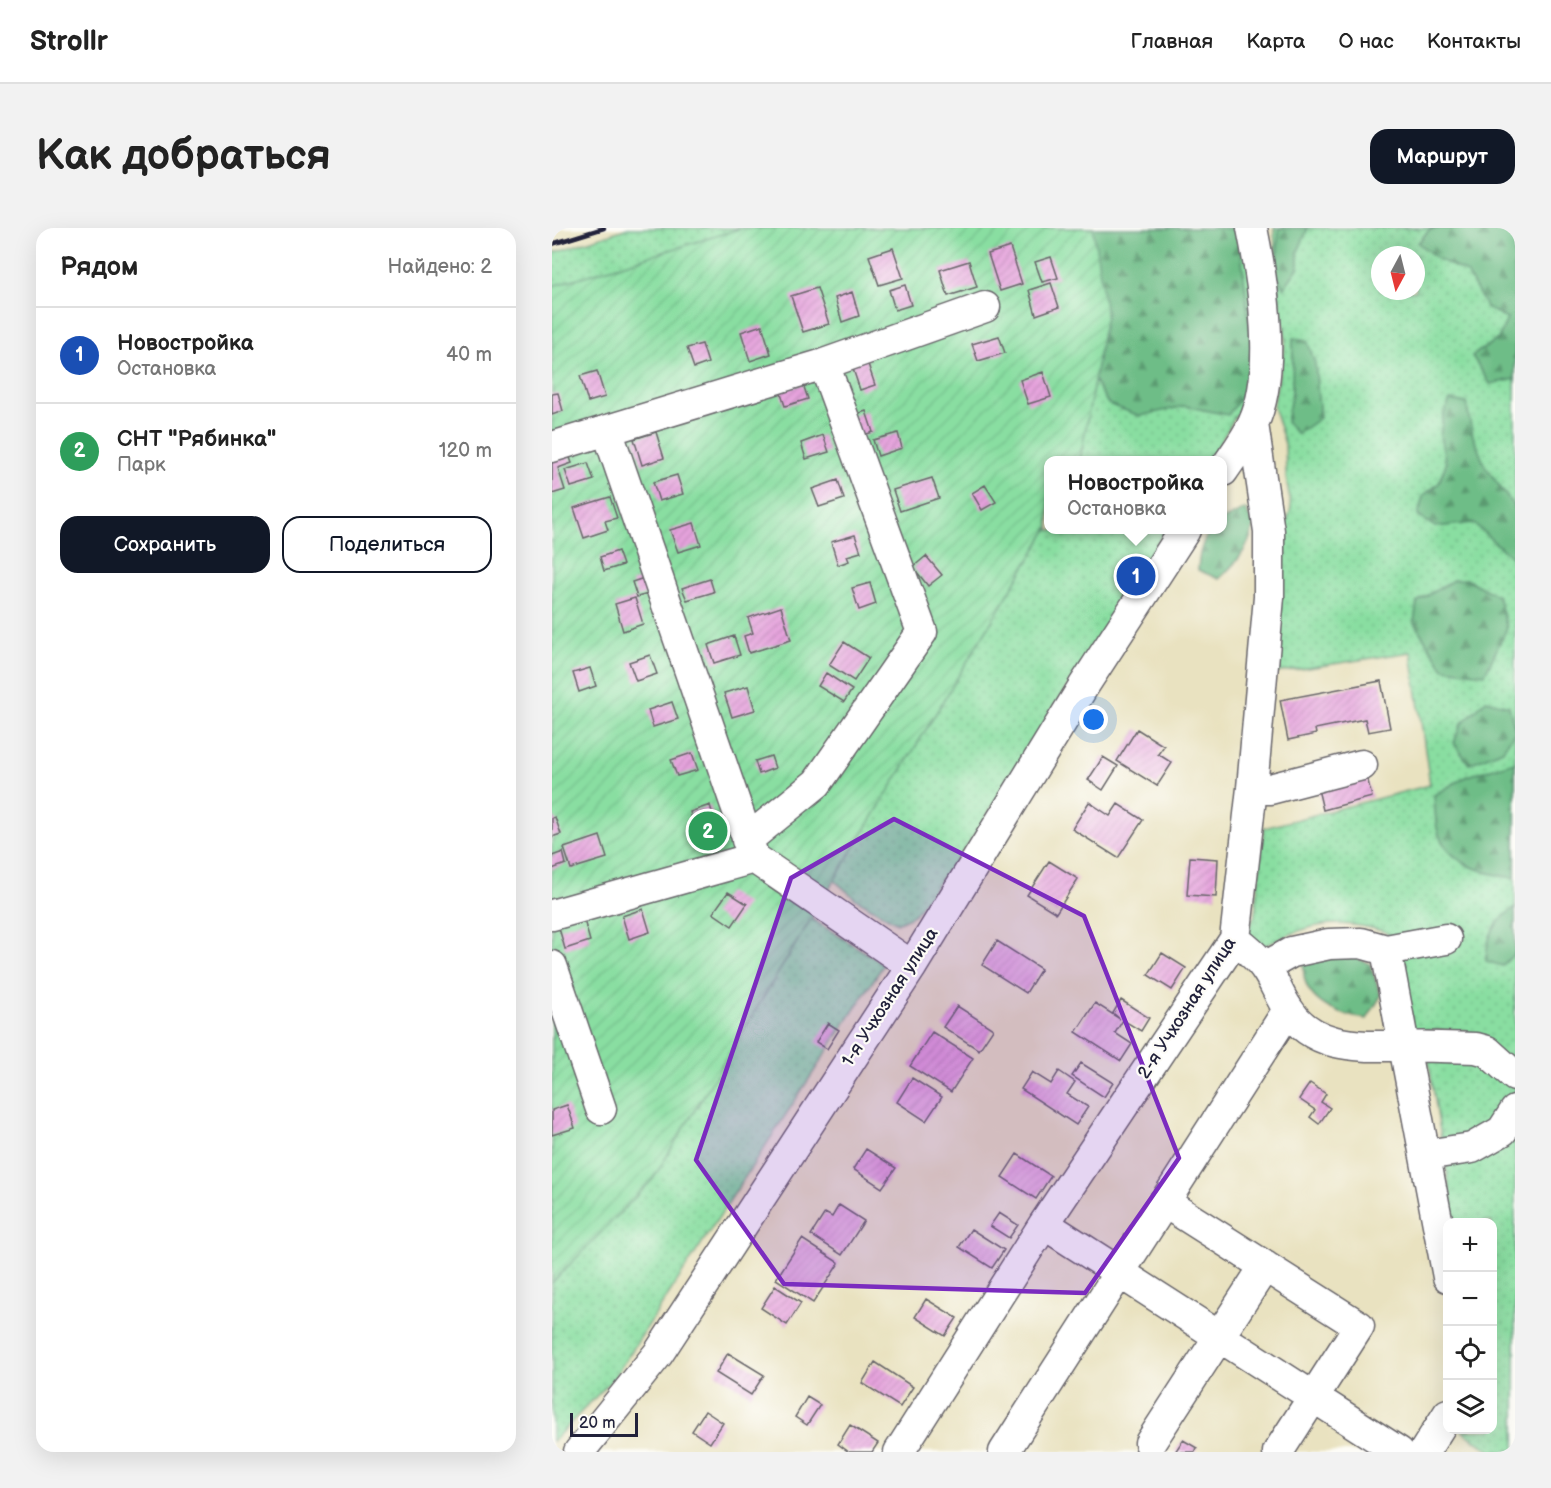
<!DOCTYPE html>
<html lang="ru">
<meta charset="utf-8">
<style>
:root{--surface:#fff;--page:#f2f2f2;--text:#222;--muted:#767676;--line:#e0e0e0;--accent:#111827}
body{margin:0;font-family:"Balsamiq Sans",sans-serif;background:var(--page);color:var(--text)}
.controls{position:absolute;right:18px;bottom:18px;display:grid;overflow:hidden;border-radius:12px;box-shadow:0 6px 24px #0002}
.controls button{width:54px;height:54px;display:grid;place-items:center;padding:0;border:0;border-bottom:2px solid var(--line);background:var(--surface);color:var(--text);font:30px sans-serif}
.compass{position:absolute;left:819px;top:18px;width:54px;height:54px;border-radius:50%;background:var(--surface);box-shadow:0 6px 24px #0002;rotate:187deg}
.scale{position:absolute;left:18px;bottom:15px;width:68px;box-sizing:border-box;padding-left:6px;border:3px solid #22223b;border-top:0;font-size:16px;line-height:21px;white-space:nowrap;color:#22223b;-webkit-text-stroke:4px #fdfcf7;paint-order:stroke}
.you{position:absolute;left:542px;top:492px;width:21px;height:21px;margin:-15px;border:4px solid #fff;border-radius:50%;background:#1a73e8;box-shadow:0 0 0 9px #1a73e833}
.badge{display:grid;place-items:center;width:39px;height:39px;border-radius:50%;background:var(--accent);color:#fff;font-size:20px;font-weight:700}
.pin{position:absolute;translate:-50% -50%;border:3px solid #fff;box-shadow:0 2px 6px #0006}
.popup{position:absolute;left:492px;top:228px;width:183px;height:78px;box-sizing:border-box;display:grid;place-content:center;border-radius:12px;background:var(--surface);filter:drop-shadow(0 2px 4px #0005);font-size:20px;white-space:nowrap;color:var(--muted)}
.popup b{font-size:22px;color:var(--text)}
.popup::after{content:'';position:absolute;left:50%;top:100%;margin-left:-12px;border:12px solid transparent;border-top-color:var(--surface)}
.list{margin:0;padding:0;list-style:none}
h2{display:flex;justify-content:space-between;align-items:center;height:78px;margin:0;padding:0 24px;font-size:26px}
h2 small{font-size:20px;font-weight:400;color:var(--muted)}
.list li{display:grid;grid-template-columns:39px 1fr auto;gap:18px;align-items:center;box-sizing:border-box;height:96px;padding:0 24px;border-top:2px solid var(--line)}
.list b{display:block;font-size:22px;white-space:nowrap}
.list p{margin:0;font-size:20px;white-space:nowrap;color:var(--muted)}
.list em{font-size:20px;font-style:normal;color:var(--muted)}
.actions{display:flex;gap:12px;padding:18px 24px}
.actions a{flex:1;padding:14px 0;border:2px solid var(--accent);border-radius:18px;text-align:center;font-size:21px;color:var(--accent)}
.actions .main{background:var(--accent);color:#fff}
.icon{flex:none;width:33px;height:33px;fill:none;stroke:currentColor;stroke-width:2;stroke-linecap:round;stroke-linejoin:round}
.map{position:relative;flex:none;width:963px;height:1224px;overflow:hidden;border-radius:18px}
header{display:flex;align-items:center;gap:36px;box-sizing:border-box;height:84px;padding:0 30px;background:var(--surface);border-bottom:2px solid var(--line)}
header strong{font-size:28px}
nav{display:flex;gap:33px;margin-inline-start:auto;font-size:21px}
.intro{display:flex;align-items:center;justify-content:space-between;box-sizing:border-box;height:144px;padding:0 36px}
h1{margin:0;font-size:42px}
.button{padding:15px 27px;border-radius:18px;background:var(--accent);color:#fff;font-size:21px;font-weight:700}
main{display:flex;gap:36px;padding:0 36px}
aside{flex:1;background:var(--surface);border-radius:18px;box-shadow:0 6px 24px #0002}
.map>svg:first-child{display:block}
.grass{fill:url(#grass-dots);stroke:#56806e;stroke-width:1.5;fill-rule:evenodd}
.forest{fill:url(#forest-firs);stroke:#487061;stroke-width:1.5}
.garden{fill:url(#garden-furrows);stroke:#56806e;stroke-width:1.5}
.building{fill:url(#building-hatch)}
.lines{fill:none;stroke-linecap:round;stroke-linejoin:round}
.minor-casing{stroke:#68656a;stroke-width:33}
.minor{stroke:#fff;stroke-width:30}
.rail{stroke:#22223b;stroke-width:4.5}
.marked{fill:#7b2cbf;fill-opacity:0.2;stroke:#7b2cbf;stroke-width:4.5;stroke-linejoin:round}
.labels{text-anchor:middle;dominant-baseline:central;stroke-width:4.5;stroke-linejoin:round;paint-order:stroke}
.street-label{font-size:18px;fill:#22223b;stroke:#fdfcf7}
</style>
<header>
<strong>Strollr</strong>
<nav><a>Главная</a><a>Карта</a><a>О нас</a><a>Контакты</a></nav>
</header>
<div class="intro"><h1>Как добраться</h1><a class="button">Маршрут</a></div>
<main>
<aside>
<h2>Рядом<small>Найдено: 2</small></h2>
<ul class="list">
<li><span class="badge" style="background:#1a4fb4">1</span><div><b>Новостройка</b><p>Остановка</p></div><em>40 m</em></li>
<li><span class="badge" style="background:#2e9e5b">2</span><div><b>СНТ &quot;Рябинка&quot;</b><p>Парк</p></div><em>120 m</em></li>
</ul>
<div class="actions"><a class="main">Сохранить</a><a>Поделиться</a></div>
</aside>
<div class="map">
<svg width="963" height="1224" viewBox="0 0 963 1224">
<defs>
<pattern id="grass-dots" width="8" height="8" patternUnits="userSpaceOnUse" patternTransform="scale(1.5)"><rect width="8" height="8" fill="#89dea1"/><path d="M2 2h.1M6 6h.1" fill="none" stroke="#76be8c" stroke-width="1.8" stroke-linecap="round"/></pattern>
<pattern id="forest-firs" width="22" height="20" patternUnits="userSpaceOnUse" patternTransform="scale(1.5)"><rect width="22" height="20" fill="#6ebd87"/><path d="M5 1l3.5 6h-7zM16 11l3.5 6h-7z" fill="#5a9970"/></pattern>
<pattern id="garden-furrows" width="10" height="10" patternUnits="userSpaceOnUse" patternTransform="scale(1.5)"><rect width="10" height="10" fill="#89dea1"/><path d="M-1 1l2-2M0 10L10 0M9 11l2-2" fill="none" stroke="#76be8c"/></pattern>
<pattern id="building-hatch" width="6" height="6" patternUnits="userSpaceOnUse" patternTransform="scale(1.5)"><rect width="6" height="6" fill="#e5a2dc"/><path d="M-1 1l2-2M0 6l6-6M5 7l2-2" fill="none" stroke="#c48bbe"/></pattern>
</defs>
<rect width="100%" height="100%" fill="#fdfcf7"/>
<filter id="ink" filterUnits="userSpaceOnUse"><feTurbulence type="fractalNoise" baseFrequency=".0167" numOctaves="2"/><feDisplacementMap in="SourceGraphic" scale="12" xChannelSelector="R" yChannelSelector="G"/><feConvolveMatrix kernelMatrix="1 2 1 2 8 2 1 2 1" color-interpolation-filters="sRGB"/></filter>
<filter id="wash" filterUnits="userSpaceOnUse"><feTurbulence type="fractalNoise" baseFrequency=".008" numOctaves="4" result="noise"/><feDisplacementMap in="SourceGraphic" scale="24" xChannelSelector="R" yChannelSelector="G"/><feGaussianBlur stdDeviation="1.35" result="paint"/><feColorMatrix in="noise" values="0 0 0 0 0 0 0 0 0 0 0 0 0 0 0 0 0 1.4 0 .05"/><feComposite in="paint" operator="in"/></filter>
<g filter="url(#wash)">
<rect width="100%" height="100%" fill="#e9e2c0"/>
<path class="grass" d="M76,0H213L0,65V25Z
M692,0L705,93L696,167L658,232H497L486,235L527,149Z
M722,0H963V1223L940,1224L910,1203L940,1202V994H903L876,830L924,809L914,802H862L845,731L834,704C779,688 755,697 706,721L694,706L703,687L712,600L878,557L859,424L722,445L726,322L739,280L734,247L733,216L721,178L734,111L726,66ZM828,27H864V63H828Z
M497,257V302H614L419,612L362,687L345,695L304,671L254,628Z
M250,685L332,736L62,1150L0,1214V1049Z"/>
<path class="forest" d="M529,0H686L701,123L697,159L676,187L633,178L588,188L556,176L535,140Z
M727,0H756L746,24V40L732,60L724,46Z
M890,0H963V151L938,156L920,128L946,111L955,91L934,79L915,45L886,31L866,15L877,2Z
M741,110L755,112L763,135L768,190L745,206L734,194L740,164Z
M898,172L914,175L921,208L933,238L963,280V329L960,330L921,295L883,299L866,288L871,268L887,255L894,235L888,208L891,188Z
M693,281L702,297C696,322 685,334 667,351L646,342C647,328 649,312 660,302H671V292Z
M914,351L946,368L955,400L933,446L892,441L862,395L865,374L901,352Z
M934,472L957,478L963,503L951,522L917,536L902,515L909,496Z
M963,534V650C932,646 893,635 885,600C883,590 883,578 882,567L915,548Z
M963,679V725L950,738L934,733C935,705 942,696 963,679Z
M798,727L818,736L829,768L815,791C782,787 747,772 752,733Z"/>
<path class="garden" d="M190,0H541L554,87L528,232H497V299L101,951L0,1055V58Z"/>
<g id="blocks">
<path class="building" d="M458,19L470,56L448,63L436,26Z
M341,20L351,50L327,57L317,28Z
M499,29L506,50L490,54L483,34Z
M417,33L425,59L396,68L388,42Z
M499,55L507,79L484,87L477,62Z
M353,57L359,77L343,82L337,62Z
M265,60L277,96L251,104L239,68Z
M300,64L307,88L290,94L283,70Z
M210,97L219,126L198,133L189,104Z
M447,108L453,125L426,133L420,116Z
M150,116L156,135L142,140L135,120Z
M314,130L323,157L308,162L299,135Z
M45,143L53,169L36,174L28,148Z
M491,144L499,169L476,176L468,152Z
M251,156L256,171L233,178L228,163Z
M6,165L11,183L0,187V166Z
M314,183L321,204L306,209L299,188Z
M104,204L112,230L90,237L82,211Z
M346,205L350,220L326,228L321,212Z
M271,207L277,224L254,231L249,215Z
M16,224L20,235L6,240L13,262L0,266V229Z
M36,235L42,252L19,259L13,242Z
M125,247L131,266L107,273L101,254Z
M380,250L387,270L348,283L341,262Z
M286,252L292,271L267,279L260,261Z
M433,257L444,274L430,282L420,265Z
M58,269L65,290L53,293L56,302L32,310L22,280Z
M142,295L149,317L126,324L118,302Z
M303,307L309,324L295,328L297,333L286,337L279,314Z
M66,323L71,337L52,343L48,329Z
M374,328L390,347L376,358L361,339Z
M95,349L100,365L85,369L80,354Z
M158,351L162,364L135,372L130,360Z
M318,355L324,376L307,382L300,360Z
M83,370L91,396L71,403L63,376Z
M229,379L239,412L197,425L192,408L201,405L196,390Z
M182,408L188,427L162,435L156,417Z
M292,414L317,430L302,453L277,437Z
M98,427L105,446L84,453L77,434Z
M38,440L44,458L27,464L21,445Z
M274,445L300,462L292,474L266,458Z
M829,453L838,500L816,504L813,491L763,501L764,506L736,512L728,472Z
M196,458L203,482L180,489L172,465Z
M120,474L126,491L101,499L96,482Z
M585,501L612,518L606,526L620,535L605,558L565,533Z
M140,525L146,542L125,548L119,532Z
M219,528L223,540L207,546L203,533Z
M551,529L566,538L551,562L536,552Z
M815,549L820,569L771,582L766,561Z
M537,574L558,588L566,576L591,592L566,630L520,601Z
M158,577L164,599L144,605L138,584Z
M3,589L9,606L0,609V590Z
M48,608L55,630L19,641L12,620Z
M11,624L14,636L0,641V628Z
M638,629L666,631L664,669L635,667Z
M497,633L526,651L504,685L475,667Z
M176,664L195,676L180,698L161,685Z
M91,681L98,704L77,711L70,688Z
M32,692L38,713L13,721L7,700Z
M445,713L489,741L474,765L430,737Z
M610,725L634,740L620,762L596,747Z
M569,772L597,790L589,803L571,792L563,805L580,816L569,833L524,804L543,775L568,791L561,785Z
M405,778L441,801L427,822L391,799Z
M276,795L287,802L275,821L264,814Z
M380,804L421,830L399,864L358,838Z
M529,835L561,855L552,869L520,848Z
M507,843L523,854L515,866L536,879L524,897L469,861L480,844L499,856Z
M360,850L390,869L374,893L345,874Z
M758,855L774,866L769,874L778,880L767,896L758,889L763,882L747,871Z
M15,877L23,900L0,907V882Z
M314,921L344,940L330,960L301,941Z
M465,926L499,948L484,971L450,949Z
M287,977L312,993L290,1027L259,1007L273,985L280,989Z
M447,985L466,997L457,1010L438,998Z
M419,1001L452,1022L440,1040L407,1019Z
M250,1011L287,1035L261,1075L224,1051Z
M223,1058L249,1075L235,1097L209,1080Z
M374,1071L405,1090L393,1108L363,1089Z
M176,1125L212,1147L199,1167L164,1145Z
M323,1134L361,1159L348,1179L310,1155Z
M255,1169L268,1177L255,1197L243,1189Z
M153,1183L171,1195L158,1215L140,1203Z
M298,1197L326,1215L320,1224H297L286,1216Z
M631,1212L645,1220L643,1224H623Z"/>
</g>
</g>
<g filter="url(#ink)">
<use href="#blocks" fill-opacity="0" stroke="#68656a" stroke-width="1.5"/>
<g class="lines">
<g class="minor-casing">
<path id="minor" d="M55,202L202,630L360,738
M0,219L272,136L433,79
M671,243C681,228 693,213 701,196C725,145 711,54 700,0
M700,560L718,561L810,537
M195,612L265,555L370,404L272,136
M0,687L202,630
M683,711C693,720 706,729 713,740C722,752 727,768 736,781C762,822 809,818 852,818L896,1049
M834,722L852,818L924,820L935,823L963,848
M0,738L49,881
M713,739L740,724L777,716L809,715L834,722L894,711
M873,927L920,920L950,903L963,883
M612,974L807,1098L726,1224
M492,996L847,1224
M598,1215L713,1038
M27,1224L106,1126L360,738L531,459L633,302
M347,1224L492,996L683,711L700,560L717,369V303L701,196
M452,1224L736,782
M872,1224L896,1186"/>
</g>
<use href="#minor" class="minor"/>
<path class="rail" d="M0,16L52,0"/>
</g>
</g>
<path class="marked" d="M342,591L532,688L627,930L533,1065L232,1056L144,932L239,650Z"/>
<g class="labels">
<g class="street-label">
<text transform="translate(338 769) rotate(-57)">1-я Учхозная улица</text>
<text transform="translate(635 780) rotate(-57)">2-я Учхозная улица</text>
</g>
</g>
</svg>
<div class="controls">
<button>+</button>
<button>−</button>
<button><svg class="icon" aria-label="locate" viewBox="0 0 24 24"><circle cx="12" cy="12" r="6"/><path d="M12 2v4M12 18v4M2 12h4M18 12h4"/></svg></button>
<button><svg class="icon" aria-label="layers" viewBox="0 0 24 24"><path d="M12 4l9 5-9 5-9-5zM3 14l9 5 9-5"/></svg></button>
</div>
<svg class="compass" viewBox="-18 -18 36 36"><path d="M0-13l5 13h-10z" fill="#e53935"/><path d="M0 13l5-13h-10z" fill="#767676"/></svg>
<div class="scale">20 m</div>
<div class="you"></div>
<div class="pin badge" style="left:584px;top:348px;background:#1a4fb4">1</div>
<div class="popup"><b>Новостройка</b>Остановка</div>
<div class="pin badge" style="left:156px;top:603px;background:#2e9e5b">2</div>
</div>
</main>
